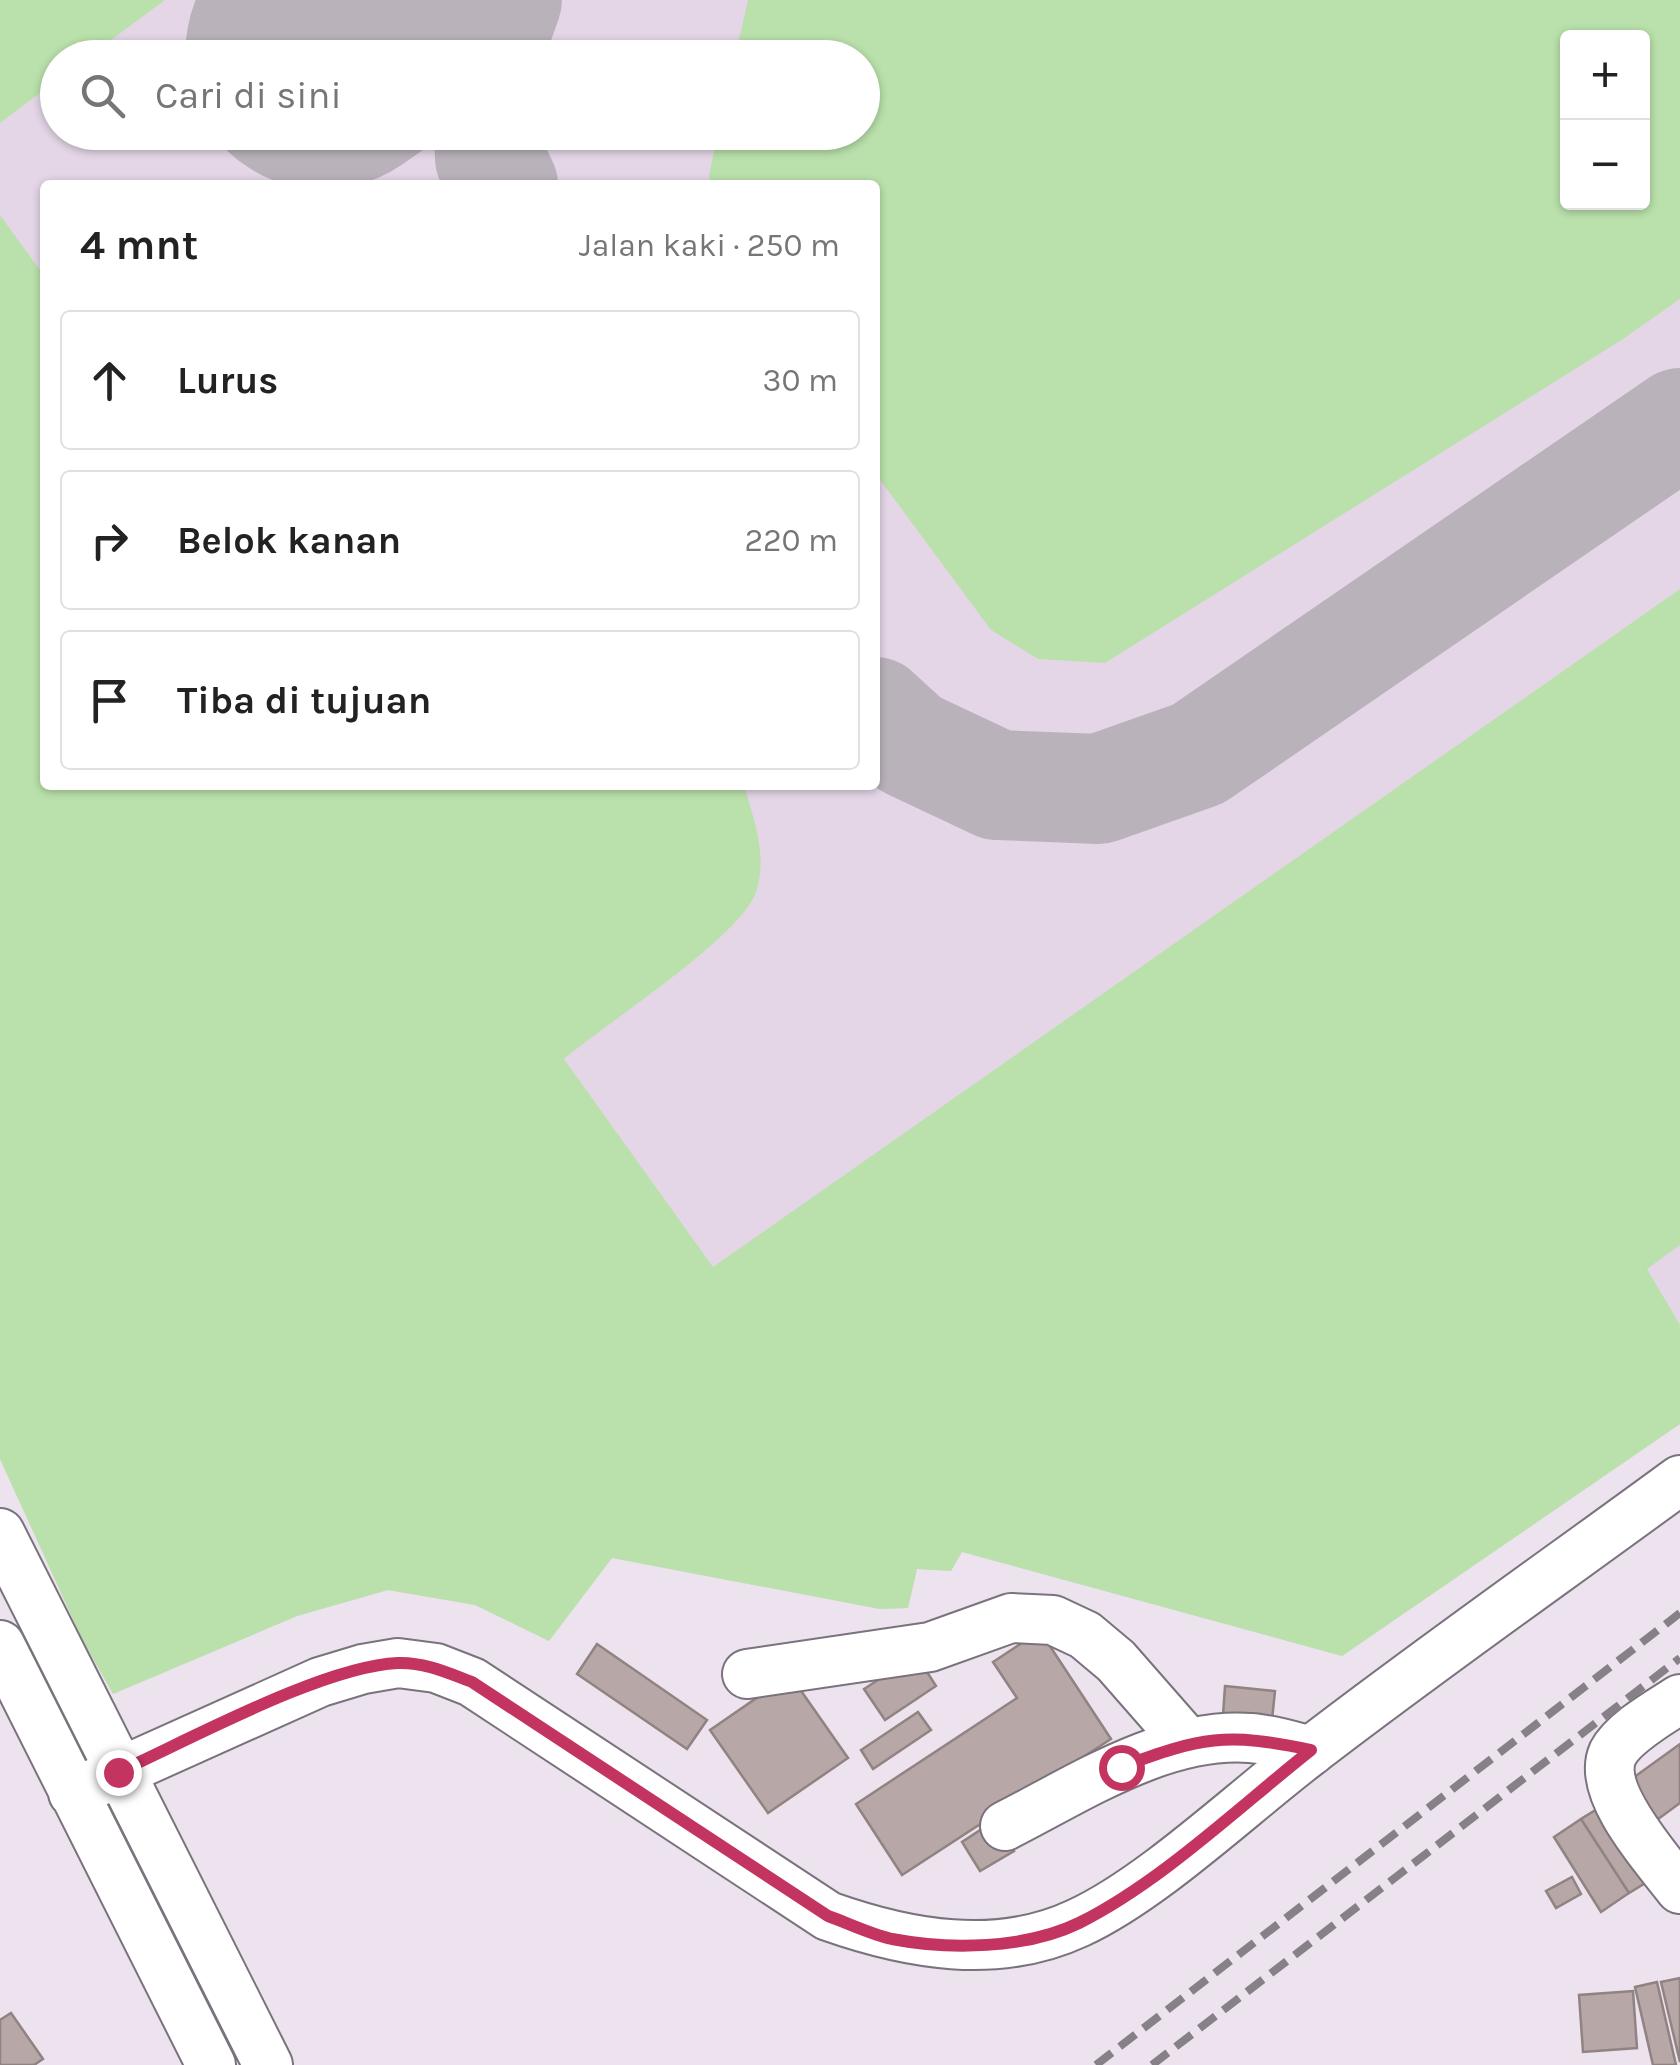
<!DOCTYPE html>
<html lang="id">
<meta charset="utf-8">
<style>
:root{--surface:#fff;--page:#f6f6f6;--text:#222;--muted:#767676;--line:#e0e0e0}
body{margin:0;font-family:Karla,sans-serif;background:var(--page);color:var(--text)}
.controls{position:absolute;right:30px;top:30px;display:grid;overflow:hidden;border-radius:10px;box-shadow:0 2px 8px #0004}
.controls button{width:90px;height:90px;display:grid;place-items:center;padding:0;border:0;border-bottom:2px solid var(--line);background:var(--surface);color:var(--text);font:50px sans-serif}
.stop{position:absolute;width:30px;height:30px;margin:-22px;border:8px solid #c33560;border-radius:50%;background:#fff}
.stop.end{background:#c33560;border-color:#fff;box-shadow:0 2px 10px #0008}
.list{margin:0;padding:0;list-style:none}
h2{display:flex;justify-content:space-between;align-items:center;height:130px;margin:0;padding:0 40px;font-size:42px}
h2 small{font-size:32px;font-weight:400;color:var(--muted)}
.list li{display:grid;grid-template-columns:65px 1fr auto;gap:30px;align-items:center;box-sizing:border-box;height:140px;margin:0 20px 20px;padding:0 20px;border:2px solid var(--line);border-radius:10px}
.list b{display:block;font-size:38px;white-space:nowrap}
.list em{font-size:32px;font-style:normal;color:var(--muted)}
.icon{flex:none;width:55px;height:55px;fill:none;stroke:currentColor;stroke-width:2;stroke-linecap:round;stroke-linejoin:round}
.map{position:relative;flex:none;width:1680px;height:2065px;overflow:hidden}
.search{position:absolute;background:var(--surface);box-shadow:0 2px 8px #0004;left:40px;top:40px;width:840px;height:110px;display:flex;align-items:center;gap:25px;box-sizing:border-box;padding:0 35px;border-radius:55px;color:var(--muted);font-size:38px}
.panel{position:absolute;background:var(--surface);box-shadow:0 2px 8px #0004;left:40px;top:180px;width:840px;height:610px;border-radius:10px}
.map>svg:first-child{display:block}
.built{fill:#e4d6e7;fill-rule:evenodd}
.green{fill:#bae1ab;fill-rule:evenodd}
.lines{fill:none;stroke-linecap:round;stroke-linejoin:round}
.taxiway{stroke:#b9b2ba;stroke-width:110}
.runway{stroke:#b9b2ba;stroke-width:275}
.building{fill:#b7a7a7;stroke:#918382;stroke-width:2.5}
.minor-casing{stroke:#7a727c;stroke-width:52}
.minor{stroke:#fff;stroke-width:48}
.rail{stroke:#868087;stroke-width:8;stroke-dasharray:20 10;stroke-linecap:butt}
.route{stroke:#c33560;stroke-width:12}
</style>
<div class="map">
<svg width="1680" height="2065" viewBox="0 0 1680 2065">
<rect width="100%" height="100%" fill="#ece3ee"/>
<path class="built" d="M0,0H1680V1424L1342,1656L962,1552L951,1571L917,1569L908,1608L880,1609L612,1558L549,1641L475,1605L388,1590L297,1616L113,1694L82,1639L0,1459ZM1568,38H1642V202H1568ZM58,58H862V132H58ZM45,185H875V785H45Z"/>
<path class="green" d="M0,0H165L88,57L58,58L57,80L0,123Z
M748,0H1680V299L1623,339L1105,663L1038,659L991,630L875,473V185H712L709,175L718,133L862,132V58L735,57ZM1568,38H1642V202H1568Z
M0,215L45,277V785L744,786C754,819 768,856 756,892C741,937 605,1024 564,1059L713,1267L1680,589V1245L1647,1269L1680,1325V1424L1342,1656L962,1552L951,1571L917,1569L908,1608L880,1609L612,1558L549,1641L475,1605L388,1590L297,1616L113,1694L82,1639L0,1459Z"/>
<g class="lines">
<path class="taxiway" d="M493,58L496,31L507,0
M489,132L490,158L503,185
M875,712L910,744L997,785L1099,789L1198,754L1680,423"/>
<path class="runway" d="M323,52L398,0"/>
</g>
<path class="building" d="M1040,1631L1111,1739L902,1875L856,1804L1017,1698L993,1662Z
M597,1644L707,1720L687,1749L577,1674Z
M916,1655L936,1686L885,1720L864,1689Z
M790,1675L848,1758L768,1813L710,1730Z
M1225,1686L1275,1691L1272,1720L1223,1715Z
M918,1712L931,1730L873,1769L861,1750Z
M1680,1744V1803L1654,1822L1626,1783Z
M1607,1803L1655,1877L1629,1893L1581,1819Z
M1581,1819L1629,1893L1601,1912L1554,1837Z
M994,1821L1014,1851L980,1871L962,1842Z
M1572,1877L1581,1894L1556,1908L1546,1891Z
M1680,1978V2062L1661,1982Z
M1657,1982L1676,2065H1653L1635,1987Z
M1633,1991L1637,2048L1583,2052L1579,1995Z
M11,2013L43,2059L34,2065H0V2020Z"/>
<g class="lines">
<g class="minor-casing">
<path id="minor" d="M0,1533L268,2065
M0,1645L211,2065
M747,1674L930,1647L1011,1618L1053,1620L1085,1635L1116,1661L1187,1742
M1680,1699C1660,1712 1624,1732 1613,1753C1595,1792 1658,1860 1680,1889
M73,1793L320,1682L363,1669L398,1663L436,1668L472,1682L828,1916C907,1944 997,1961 1078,1923C1152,1889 1241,1804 1308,1753C1430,1659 1556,1571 1680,1480
M1005,1826C1080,1788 1163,1732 1250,1738C1270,1739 1292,1746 1311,1751"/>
</g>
<use href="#minor" class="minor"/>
<path class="rail" d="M1096,2065L1680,1613
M1152,2065L1680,1658"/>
</g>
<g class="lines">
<path class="route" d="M118,1772C189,1740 324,1666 398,1663C424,1662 448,1673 472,1682L828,1916C848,1923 870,1934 892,1939C949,1950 1026,1949 1079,1923C1161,1882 1239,1807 1311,1750C1226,1732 1201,1737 1121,1767"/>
</g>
</svg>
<div class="controls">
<button>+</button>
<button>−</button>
</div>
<div class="stop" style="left:1121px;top:1767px"></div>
<div class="stop end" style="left:118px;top:1772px"></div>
<div class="search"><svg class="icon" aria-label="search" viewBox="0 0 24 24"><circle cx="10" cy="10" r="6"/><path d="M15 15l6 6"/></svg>Cari di sini</div>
<section class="panel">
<h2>4 mnt<small>Jalan kaki · 250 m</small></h2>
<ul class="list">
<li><svg class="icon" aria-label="ahead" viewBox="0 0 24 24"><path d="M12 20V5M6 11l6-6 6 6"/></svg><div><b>Lurus</b></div><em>30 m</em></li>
<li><svg class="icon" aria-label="right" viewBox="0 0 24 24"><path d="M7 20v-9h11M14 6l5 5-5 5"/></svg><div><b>Belok kanan</b></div><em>220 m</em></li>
<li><svg class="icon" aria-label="arrive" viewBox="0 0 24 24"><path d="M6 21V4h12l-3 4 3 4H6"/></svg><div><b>Tiba di tujuan</b></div></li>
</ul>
</section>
</div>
